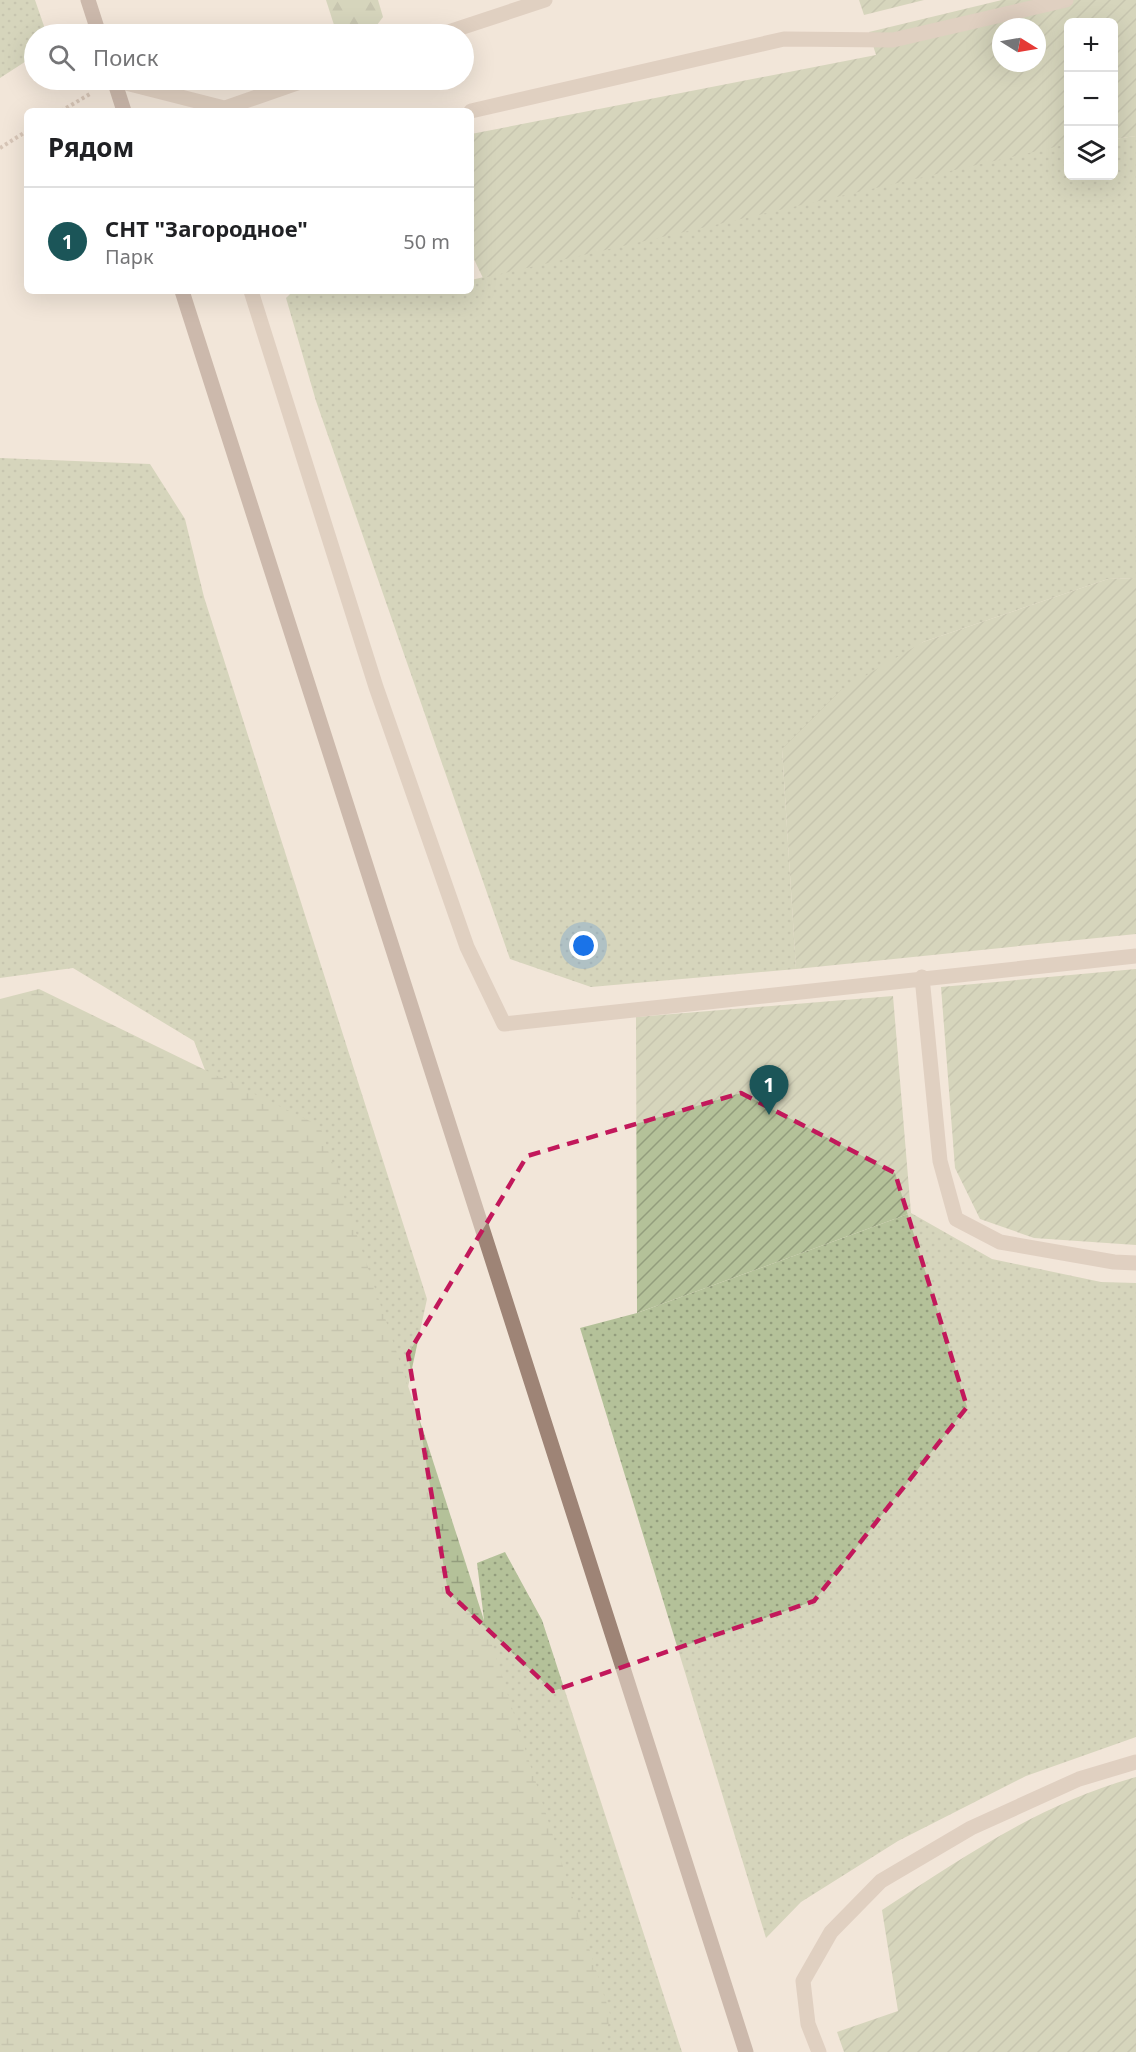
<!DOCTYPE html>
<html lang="ru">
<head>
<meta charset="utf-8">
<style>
	:root { --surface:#fff; --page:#f6f6f6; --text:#202124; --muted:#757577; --line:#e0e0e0; --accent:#1b5558 }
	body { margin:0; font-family:"Noto Sans",sans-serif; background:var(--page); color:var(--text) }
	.controls { position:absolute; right:18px; top:18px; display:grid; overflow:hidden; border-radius:9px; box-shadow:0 6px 24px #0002 }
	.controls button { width:54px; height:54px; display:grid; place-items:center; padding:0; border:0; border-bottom:2px solid var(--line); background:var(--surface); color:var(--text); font:30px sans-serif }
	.compass { position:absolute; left:992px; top:18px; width:54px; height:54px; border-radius:50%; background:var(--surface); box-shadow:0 6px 24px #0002; rotate:101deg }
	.you { position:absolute; left:584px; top:946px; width:21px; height:21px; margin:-15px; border:4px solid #fff; border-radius:50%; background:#1a73e8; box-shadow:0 0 0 9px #1a73e833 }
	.badge { display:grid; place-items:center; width:39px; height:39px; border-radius:50%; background:var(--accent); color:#fff; font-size:20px; font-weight:700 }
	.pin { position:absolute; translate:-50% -50px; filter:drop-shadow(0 2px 3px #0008) }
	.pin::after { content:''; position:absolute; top:32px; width:21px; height:18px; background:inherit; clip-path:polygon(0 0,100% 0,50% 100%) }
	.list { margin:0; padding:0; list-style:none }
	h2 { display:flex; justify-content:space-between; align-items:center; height:78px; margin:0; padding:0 24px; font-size:26px }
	h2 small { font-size:20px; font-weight:400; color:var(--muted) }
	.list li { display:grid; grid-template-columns:39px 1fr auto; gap:18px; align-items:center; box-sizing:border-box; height:108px; padding:0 24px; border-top:2px solid var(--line) }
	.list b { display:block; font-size:22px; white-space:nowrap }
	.list p { margin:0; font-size:20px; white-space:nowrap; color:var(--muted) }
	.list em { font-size:20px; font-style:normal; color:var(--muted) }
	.icon { flex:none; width:33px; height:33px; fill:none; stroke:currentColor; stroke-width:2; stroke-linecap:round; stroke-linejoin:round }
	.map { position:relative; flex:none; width:1136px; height:2052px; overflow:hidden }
	.search { position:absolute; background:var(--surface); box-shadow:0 6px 24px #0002; left:24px; top:24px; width:450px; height:66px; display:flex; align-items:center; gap:15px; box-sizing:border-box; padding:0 21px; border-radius:33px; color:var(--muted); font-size:22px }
	.panel { position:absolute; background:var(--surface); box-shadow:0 6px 24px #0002; left:24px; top:108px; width:450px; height:186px; border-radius:9px }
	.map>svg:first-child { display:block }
	.grass { fill:url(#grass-dots) }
	.forest { fill:url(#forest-firs) }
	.wetland { fill:url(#wetland-marsh) }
	.garden { fill:url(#garden-furrows); fill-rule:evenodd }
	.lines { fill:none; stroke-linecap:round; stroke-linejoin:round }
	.path { stroke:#b69f8f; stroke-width:4; stroke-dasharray:3 3; stroke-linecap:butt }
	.service { stroke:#cab5a5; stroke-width:15 }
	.secondary { stroke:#9e8476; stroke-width:15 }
	.marked { fill:none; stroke:#c2185b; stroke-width:4.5; stroke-dasharray:12 8; stroke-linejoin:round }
</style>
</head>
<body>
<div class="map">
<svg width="1136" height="2052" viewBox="0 0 1136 2052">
	<defs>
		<pattern id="grass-dots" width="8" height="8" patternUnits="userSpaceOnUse" patternTransform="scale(1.5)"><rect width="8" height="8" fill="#b4c199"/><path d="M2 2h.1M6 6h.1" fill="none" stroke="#939d7d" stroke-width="1.8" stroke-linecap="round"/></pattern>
		<pattern id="forest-firs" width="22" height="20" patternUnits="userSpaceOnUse" patternTransform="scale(1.5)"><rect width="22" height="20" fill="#b4c199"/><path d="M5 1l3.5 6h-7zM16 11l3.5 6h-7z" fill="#939d7d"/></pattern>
		<pattern id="wetland-marsh" width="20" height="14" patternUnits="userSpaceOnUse" patternTransform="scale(1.5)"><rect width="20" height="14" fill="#b4c199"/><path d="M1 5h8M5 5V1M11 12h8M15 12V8" fill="none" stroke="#939d7d"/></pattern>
		<pattern id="garden-furrows" width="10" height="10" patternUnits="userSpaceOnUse" patternTransform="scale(1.5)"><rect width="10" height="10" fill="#b4c199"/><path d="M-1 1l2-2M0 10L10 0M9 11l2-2" fill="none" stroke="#939d7d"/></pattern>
	</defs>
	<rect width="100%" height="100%" fill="#f2e6d9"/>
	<path class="grass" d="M0,0H35L45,29L44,34H34V56L0,78Z
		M1136,136V578L1108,579L923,642L782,749L796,969L591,987L510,959L316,401L286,298L293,291H471V280L1052,146L1068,144V176H1114V139Z
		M0,458L150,464L185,519L204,597L427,1299L408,1387L251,1191L194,1041L73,968L0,978Z
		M911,1213L992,1259L1101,1282L1136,1283V1737L1026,1776L898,1841L801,1902L766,1938L580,1328L637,1313Z
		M505,1552L542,1620L682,2052H8L484,1620L477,1563Z"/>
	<path class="forest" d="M326,0H378L383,17L374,29L352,34L334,25Z"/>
	<path class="wetland" d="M39,989L320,1126L425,1436L611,2017L598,2052H0V999Z"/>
	<path class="garden" d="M859,0H924L864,15Z
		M1002,0H1136V136L1114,139V22H1068V144L483,278L471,253V134L876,55L869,32ZM1001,27H1037V63H1001Z
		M1136,578V934L796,969L782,749L841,690L923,642L1108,579Z
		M1136,969V1245L1034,1238L980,1219L955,1168L941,987Z
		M893,996L911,1213L637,1313L636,1017Z
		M1136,1777V2052H844L837,2032L898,2011L882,1910C965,1856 1040,1804 1136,1777Z"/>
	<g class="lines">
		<path class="path" d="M61,111L90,94
			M0,148L27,131"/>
		<path class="service" d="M442,34L545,0
			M114,80L236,111
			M222,109L306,80
			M471,111L784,39L893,40L1066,0
			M251,291L376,687L467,947L504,1024L1136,956
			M922,977L940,1161L956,1219L1000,1242L1114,1262L1136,1263
			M819,2052L808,2024L803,1981L831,1932L881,1881L971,1828L1079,1779L1136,1762"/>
		<path class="secondary" d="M88,0L99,34
			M114,80L124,111
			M182,291L746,2052"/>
	</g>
	<path d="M0 0H1136V2052H0ZM741,1093L895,1173L967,1407L814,1601L553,1691L448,1592L408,1354L527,1156Z" fill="#f2e6d9" fill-opacity=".55" fill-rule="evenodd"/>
	<path class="marked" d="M741,1093L895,1173L967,1407L814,1601L553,1691L448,1592L408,1354L527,1156Z"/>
</svg>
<div class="controls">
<button>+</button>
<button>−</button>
<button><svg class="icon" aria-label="layers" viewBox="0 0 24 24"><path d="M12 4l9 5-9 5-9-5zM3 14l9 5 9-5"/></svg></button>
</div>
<svg class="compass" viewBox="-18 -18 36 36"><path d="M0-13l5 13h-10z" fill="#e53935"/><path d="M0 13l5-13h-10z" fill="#757577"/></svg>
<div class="you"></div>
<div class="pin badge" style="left:769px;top:1115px">1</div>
<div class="search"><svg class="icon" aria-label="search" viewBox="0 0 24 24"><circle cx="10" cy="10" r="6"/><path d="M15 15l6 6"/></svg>Поиск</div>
<section class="panel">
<h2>Рядом<small></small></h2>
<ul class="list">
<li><span class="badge">1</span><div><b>СНТ &quot;Загородное&quot;</b><p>Парк</p></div><em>50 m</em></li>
</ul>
</section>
</div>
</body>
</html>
